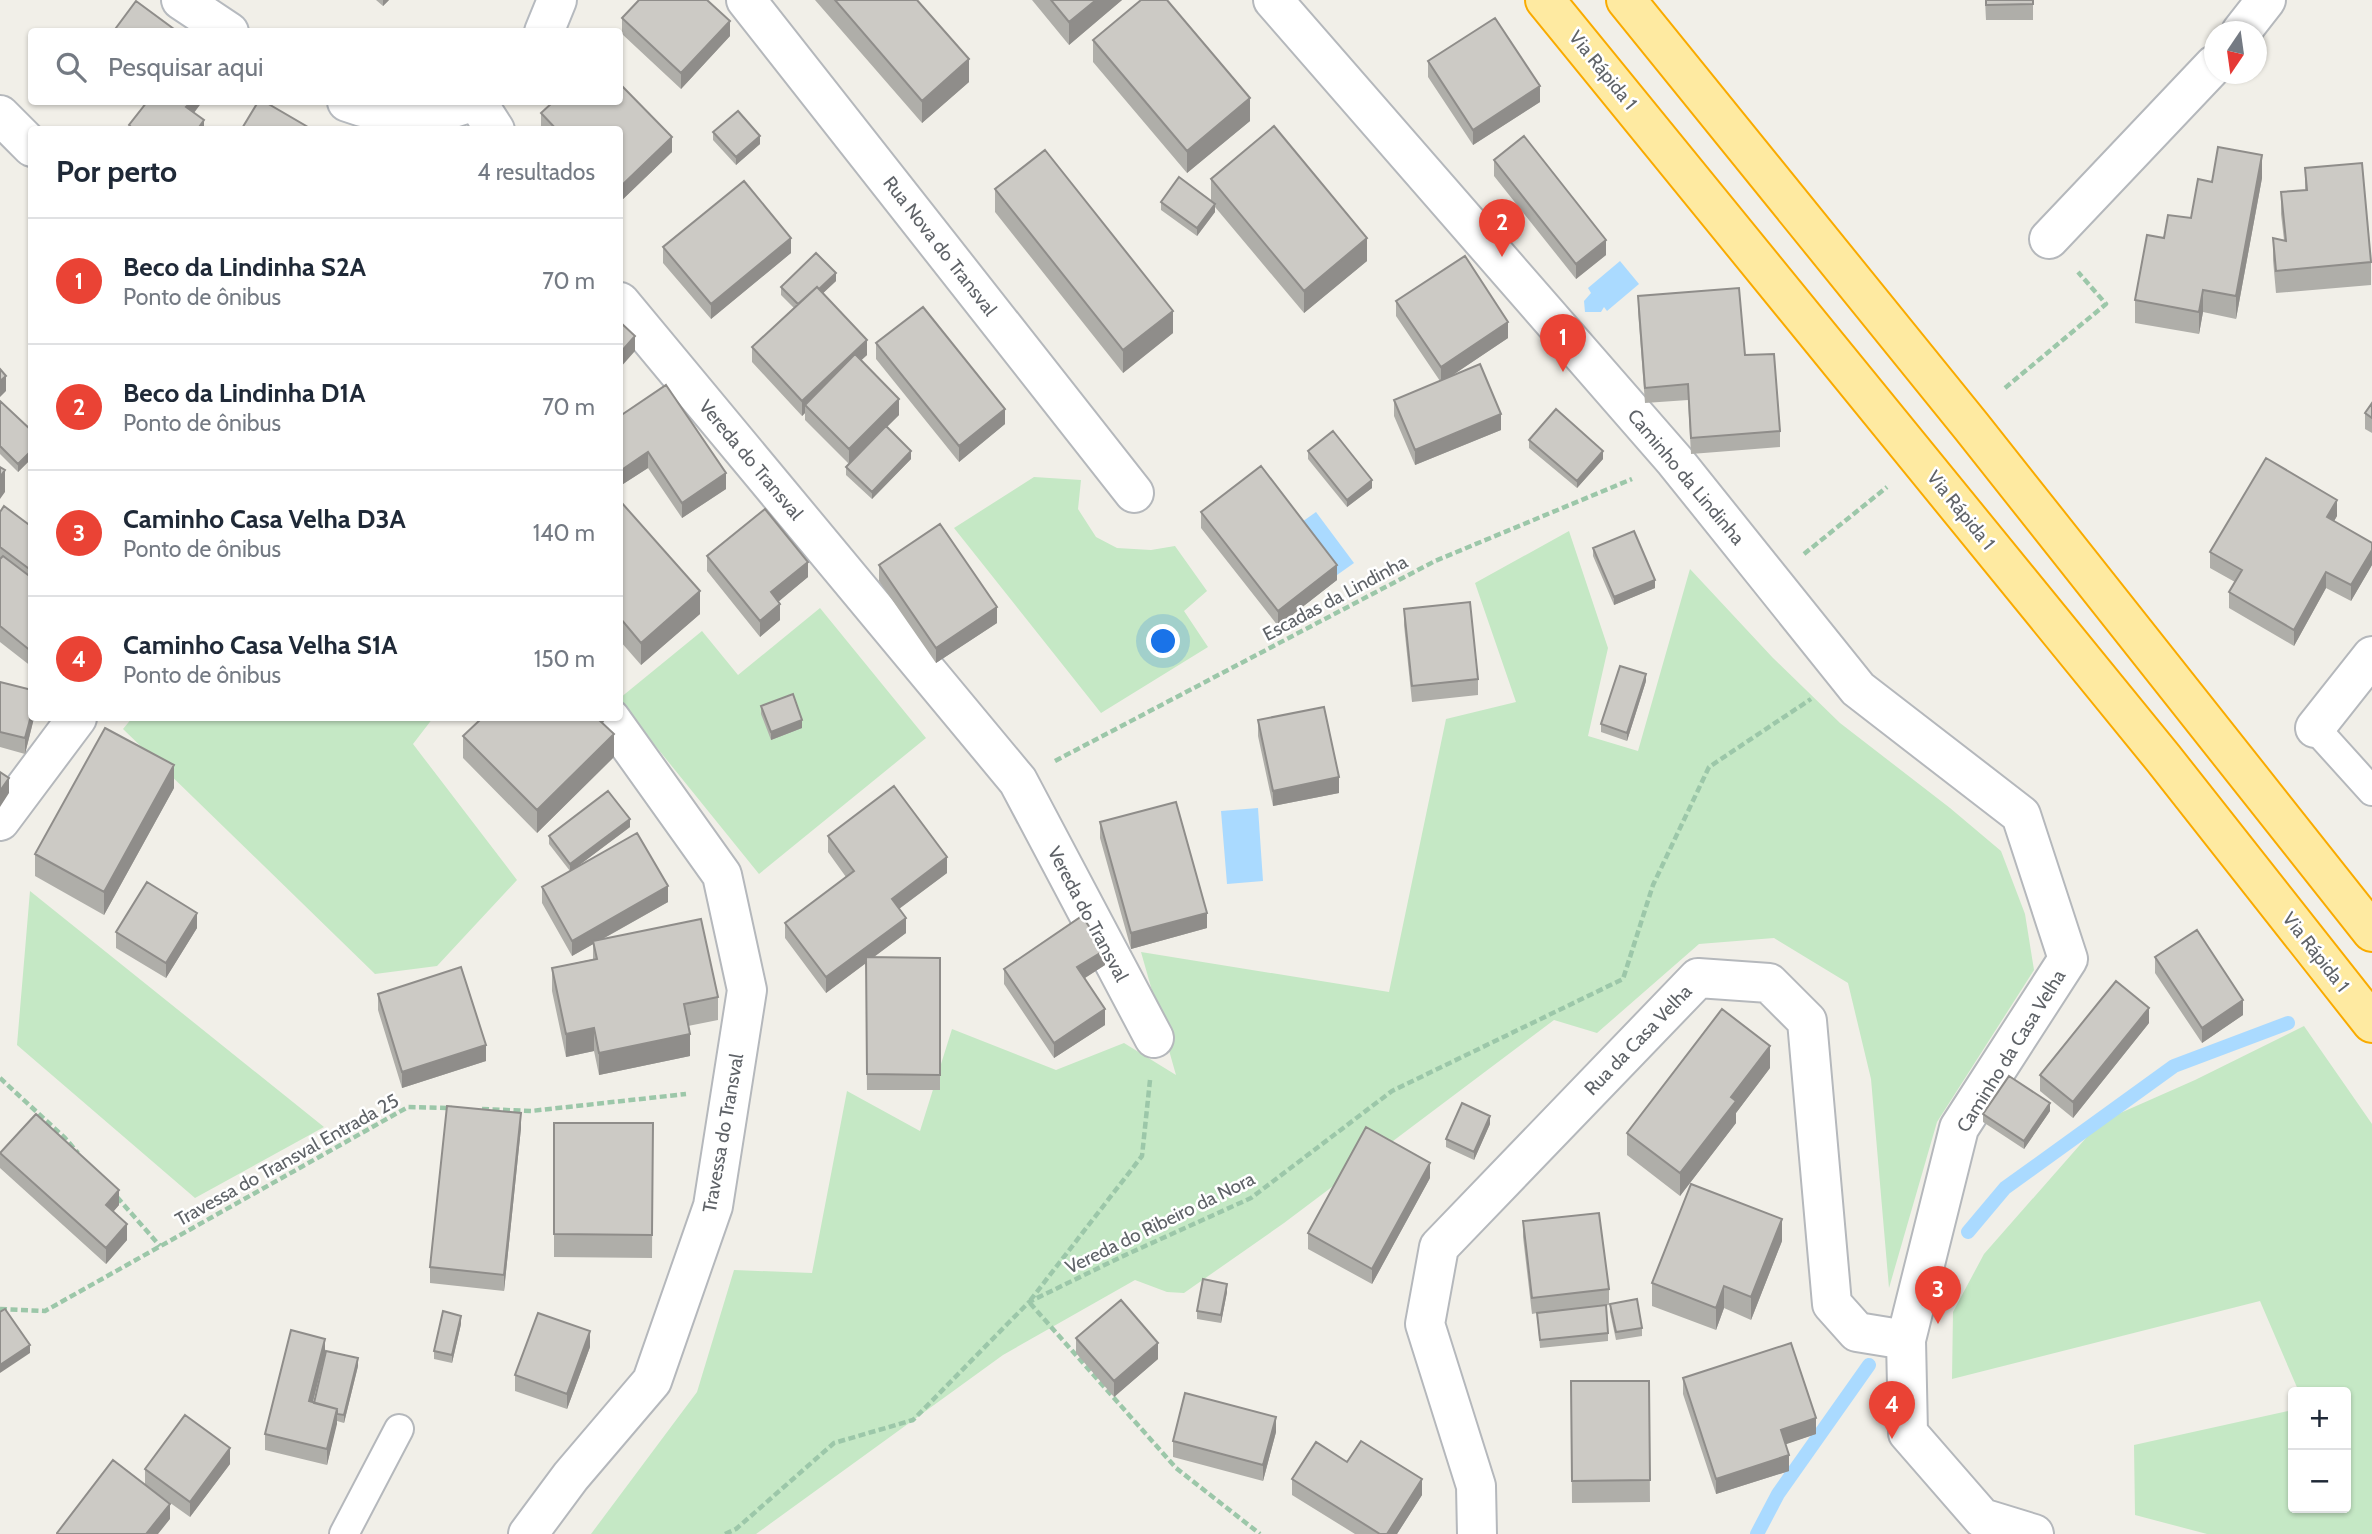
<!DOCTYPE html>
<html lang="pt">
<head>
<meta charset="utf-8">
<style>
	:root { --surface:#fff; --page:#f2f2f3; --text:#1f2937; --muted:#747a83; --line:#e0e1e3; --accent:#ea4335 }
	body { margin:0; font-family:Cabin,sans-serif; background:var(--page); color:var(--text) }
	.controls { position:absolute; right:21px; bottom:21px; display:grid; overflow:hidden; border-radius:7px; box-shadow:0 2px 5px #0004 }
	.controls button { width:63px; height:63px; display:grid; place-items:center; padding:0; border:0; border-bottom:2px solid var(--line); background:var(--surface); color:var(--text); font:35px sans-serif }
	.compass { position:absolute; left:2204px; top:21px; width:63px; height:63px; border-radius:50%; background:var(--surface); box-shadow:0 2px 5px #0004; rotate:193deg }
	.you { position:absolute; left:1164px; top:642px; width:24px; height:24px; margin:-18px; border:5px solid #fff; border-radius:50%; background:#1a73e8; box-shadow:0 0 0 10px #1a73e833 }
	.badge { display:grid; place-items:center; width:46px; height:46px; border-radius:50%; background:var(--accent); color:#fff; font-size:23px; font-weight:700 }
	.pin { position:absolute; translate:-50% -58px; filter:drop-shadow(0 2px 4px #0008) }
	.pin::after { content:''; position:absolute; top:37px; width:24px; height:21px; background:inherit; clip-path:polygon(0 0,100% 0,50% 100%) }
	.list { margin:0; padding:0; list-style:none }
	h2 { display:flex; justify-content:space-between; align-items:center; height:91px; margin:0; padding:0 28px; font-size:30px }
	h2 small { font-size:23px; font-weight:400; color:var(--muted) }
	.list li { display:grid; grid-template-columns:46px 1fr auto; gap:21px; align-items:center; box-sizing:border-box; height:126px; padding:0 28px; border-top:2px solid var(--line) }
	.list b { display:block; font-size:26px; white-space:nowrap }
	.list p { margin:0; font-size:23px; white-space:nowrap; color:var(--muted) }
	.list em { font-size:23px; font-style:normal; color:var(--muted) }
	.icon { flex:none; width:38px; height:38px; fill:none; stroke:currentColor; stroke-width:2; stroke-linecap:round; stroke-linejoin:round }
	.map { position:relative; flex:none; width:2372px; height:1534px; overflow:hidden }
	.search { position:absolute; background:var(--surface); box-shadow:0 2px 5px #0004; left:28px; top:28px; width:595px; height:77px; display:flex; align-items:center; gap:18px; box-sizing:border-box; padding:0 24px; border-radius:7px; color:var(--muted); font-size:26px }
	.panel { position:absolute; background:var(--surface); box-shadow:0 2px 5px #0004; left:28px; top:126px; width:595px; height:595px; border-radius:7px }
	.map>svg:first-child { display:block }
	.green { fill:#c5e8c5 }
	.water { fill:#aadaff }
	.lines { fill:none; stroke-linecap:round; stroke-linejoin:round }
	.stream { stroke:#aadaff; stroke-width:14 }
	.service-casing { stroke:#b5b8bc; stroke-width:32 }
	.minor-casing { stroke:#b5b8bc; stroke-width:42 }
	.secondary-casing { stroke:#b6babf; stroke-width:42 }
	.trunk-casing { stroke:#f9ab00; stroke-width:42 }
	.path { stroke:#9cc7a9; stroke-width:4.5; stroke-dasharray:7 3.5; stroke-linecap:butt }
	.service { stroke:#fff; stroke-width:28 }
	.minor { stroke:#fff; stroke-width:38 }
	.secondary { stroke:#fff; stroke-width:38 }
	.trunk { stroke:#feeaa1; stroke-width:38 }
	.wall { fill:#afaea9 }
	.shaded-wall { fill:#8f8d8a }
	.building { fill:#cccac5; stroke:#8f8d8a; stroke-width:2 }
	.labels { text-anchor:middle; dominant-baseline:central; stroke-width:5; stroke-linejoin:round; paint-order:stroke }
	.street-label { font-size:19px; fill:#5f6368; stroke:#fff }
</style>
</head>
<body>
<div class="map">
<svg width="2372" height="1534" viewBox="0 0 2372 1534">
	<rect width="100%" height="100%" fill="#f1efe8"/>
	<path class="green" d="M1034,477L1081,480L1078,509L1096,537L1117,548L1151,550L1175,546L1207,591L1184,611L1208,647L1101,713L954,528Z
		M1569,531L1608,648L1588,736L1638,751L1690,569L1773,658L1840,723L1950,808L2001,851L2025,914L2034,970L1937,1122L1889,1288L1871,1079L1848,983L1774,938L1699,944L1597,1033L1554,1020L1284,1223L1184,1293L1167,1292L1135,1280L1003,1355L756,1534H591L697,1392L734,1270L812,1273L847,1091L920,1131L952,1029L1056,1070L1124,1043L1176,1075L1141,952L1389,992L1446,719L1516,702L1475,583Z
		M820,608L926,738L759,874L620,702V698L702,631L738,675Z
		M132,718H433L413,744L517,880L437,966L375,974L123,729Z
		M30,891L324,1127L195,1198L17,1045Z
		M2304,1026L2372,1124V1534H2207L2135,1515L2134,1445L2293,1410V1508H2346V1392H2299L2260,1301L1952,1379L1953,1312L1984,1254L2100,1122L2195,1080Z"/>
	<path class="water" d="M1620,261L1639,284L1607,311L1604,307L1601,312H1585L1584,301L1591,293L1588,288Z
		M1316,512L1354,563L1337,575L1299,524Z
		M1258,808L1263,881L1227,884L1221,811Z"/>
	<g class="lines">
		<path class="stream" d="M1968,1232L2005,1188L2174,1066L2288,1023
			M1757,1534L1778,1494L1869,1365"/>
		<g class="service-casing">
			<path id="service" d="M2315,728L2372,791
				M344,1534L399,1429"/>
		</g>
		<g class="minor-casing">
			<path id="minor" d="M746,0L1134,493
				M1273,0L1675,461L1858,689L2021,815L2068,959L1959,1128L1906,1340L1908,1433L1982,1518L2034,1534
				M2241,32L2266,0
				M477,102L495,130
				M0,115L32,147
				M2049,239L2214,65
				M620,302L1018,781L1154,1038
				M2315,728L2372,656
				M0,821L77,718
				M528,1534L571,1476L652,1381L713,1206L747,990L722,875L610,718
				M1477,1534L1476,1486L1425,1324L1439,1247L1698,978L1769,983L1807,1021L1832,1304L1857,1332L1906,1340"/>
		</g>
		<g class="secondary-casing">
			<path id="secondary" d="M181,0L229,32
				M544,32L557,0
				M347,102C389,118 430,117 472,102"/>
		</g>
		<g class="trunk-casing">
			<path id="trunk" d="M1545,0L2163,758L2372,1023
				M1626,0L1971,426L2372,932"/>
		</g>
		<path class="path" d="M2005,388L2106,304L2078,272
			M1804,554L1887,487
			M1055,761L1435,561L1632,479
			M0,1078L65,1138L78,1153
			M1150,1080L1142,1156L1029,1302L1176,1468L1260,1534
			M482,1109L531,1111L686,1094
			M117,1197L160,1246
			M0,1309L45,1311L408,1107L452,1108
			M725,1534L736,1529L834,1443L913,1420L1029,1302L1121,1257L1251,1198L1392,1091L1623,979L1653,885L1709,767L1811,699"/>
		<use href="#service" class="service"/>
		<use href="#minor" class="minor"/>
		<use href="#secondary" class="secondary"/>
		<use href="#trunk" class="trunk"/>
	</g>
	<path class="wall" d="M376,0H389L383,6Z
		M815,0H917L969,82L922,123Z
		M1032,0H1122L1069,45Z
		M1985,0H2033V20H1986Z
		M622,18L730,36L681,89L622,34Z
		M1093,40L1250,121L1187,173L1093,62Z
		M1428,61L1540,102L1473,145L1428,77Z
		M620,84L672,137V152L620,202V130H542L541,129V113L553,102H620Z
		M138,102H202L194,113L204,130H129V125L144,106Z
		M713,132L760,144L736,165L713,140Z
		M1494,160L1606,255L1576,279L1494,176Z
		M2305,168L2371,262V285L2276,293L2273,260V238L2284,240L2281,214V192L2305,190Z
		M2262,178L2236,319L2203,312L2199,334L2135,323V300L2164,238L2191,218L2212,182Z
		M1211,179L1367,261L1304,313L1215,207V212L1197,236L1161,210V202L1211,201Z
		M995,189L1173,333L1123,373L995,212Z
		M663,247L791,253L711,319L663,263Z
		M836,281L823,293L867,355L861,360L899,415L887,427L911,459L872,499L846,475V467L849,464L805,420V413L802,416L752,362V347L794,308L781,295V287Z
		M1638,296L1745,355L1780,431V447L1691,454L1688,400L1645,403L1638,311Z
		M1396,301L1508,338L1448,378L1501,430L1415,465L1394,416V400L1440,381L1396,316Z
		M876,343L1005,424L959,462L876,359Z
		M0,401L32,431V458L18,472L0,454Z
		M2372,403V433L2365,429V413Z
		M620,416L726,489L682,518L648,468L620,486Z
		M1529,440L1603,459L1577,488L1529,448Z
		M1308,451L1372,488L1347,507L1308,459Z
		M620,503L700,614L641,665L620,641Z
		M0,512L32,527V667L0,642Z
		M1201,512L1337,580L1278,626L1201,528Z
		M2337,516L2334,521L2372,543V565L2351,601L2326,588L2294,646L2229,608V592L2235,582L2210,568V552Z
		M1593,548L1655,588L1614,605L1593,556Z
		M707,556L808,577L778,601L780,620L760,637L707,571Z
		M879,565L997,623L936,663L879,581Z
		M1404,609L1478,679V695L1412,702L1404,625Z
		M1646,681L1627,741L1601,732V724Z
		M0,682L32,718H34L25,754L0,747Z
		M761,706L802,728L771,740L761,714Z
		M605,718V720L603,723L614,757L537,833L463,758V736Z
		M1258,720L1339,793L1273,806L1258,736Z
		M174,788L104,915L35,876V854Z
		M1100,822L1207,928L1131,949L1100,838Z
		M630,827L574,869L668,902L601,940L718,997V1020L688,1026L690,1056L599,1075L594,1051L566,1057L552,991V968L593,959V944L572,956L542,903V887L570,871L549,844V836Z
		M828,836L947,873L899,909L906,933L873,957L940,958V1090H867L866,963L826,993L785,938V923L846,877L828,852Z
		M197,928L166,978L116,948V932Z
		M2155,957L2243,1015L2202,1043L2155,973Z
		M1105,965L1085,978L1105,1025L1054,1058L1004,984V969Z
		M378,994L486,1061L402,1088L378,1010Z
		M2149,1023L2073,1118L2040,1091V1075Z
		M1770,1068L1736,1113V1123L1680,1196L1627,1155V1133Z
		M2050,1111L2024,1149L1983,1122V1114Z
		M554,1123H653L652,1258L554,1257Z
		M1490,1124L1474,1160L1446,1147V1139Z
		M521,1128L504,1291L430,1283V1267Z
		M0,1153L119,1205L113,1212L127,1240L106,1264L0,1168Z
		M1430,1178L1372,1284L1308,1249V1233Z
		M1523,1221L1609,1289V1305L1602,1306L1608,1333V1341L1540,1348L1537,1313L1532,1314L1523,1237Z
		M1782,1241L1751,1320L1724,1308L1716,1330L1652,1306V1283Z
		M1227,1292L1221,1323L1197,1319V1311Z
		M1610,1304L1642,1328V1336L1616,1340L1610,1312Z
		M461,1324L452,1363L434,1359V1351Z
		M1076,1338L1158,1359L1114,1397L1076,1353Z
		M590,1347L567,1409L515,1391V1375Z
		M325,1354L313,1402L314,1403L358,1366L344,1423L337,1421L327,1465L265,1450V1434Z
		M1683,1378L1816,1434L1785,1444L1789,1471L1716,1494L1683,1394Z
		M1571,1381H1649L1650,1502L1572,1503Z
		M1276,1432L1263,1481L1173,1457V1441Z
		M1347,1462L1422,1495L1397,1534H1355L1292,1495V1479Z
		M230,1464L190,1517L145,1485V1469Z"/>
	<path class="shaded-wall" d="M383,0H389L383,6Z
		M1096,0H1122L1069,45V22Z
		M730,21V36L681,89V73Z
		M969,59V82L922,123V101Z
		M1540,86V102L1473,145V130Z
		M1250,98V121L1187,173V151Z
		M191,102H202L186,123V107Z
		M204,120V130H197Z
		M760,136V144L736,165V157Z
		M672,137V152L620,202V187Z
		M2262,155V178L2236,319V296Z
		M1215,204V212L1197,236V228Z
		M791,238V253L711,319V304Z
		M1367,238V261L1304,313V291Z
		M1606,240V255L1576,279V264Z
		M836,273V281L801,314V306Z
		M2203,290V312L2199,334V312Z
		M1173,311V333L1123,373V350Z
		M1508,322V338L1441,383V367Z
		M635,336V351L620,368V353Z
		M867,340V355L809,409L805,405V413L802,416V401Z
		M6,376V391L0,397V381Z
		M899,399V415L849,464V449Z
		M1005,409V424L959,462V446Z
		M1501,414V430L1415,465V450Z
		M32,450V458L18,472V464Z
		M911,451V459L872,499V492Z
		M1603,451V459L1577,488V481Z
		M648,452V468L620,486V471Z
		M5,470V492L0,499V477Z
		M726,473V489L682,518V503Z
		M1372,480V488L1347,507V500Z
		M2337,500V516L2327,533V517Z
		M2372,550V565L2351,601V585Z
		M808,562V577L771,608V592Z
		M1337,565V580L1278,626V611Z
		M2326,572V588L2294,646V630Z
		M1655,580V588L1614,605V597Z
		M700,591V614L641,665V643Z
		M780,604V620L760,637V621Z
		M997,607V623L936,663V648Z
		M1646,674V681L1627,741V733Z
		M32,712V718H34L25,754V738Z
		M591,718H605V720L591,734Z
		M802,720V728L771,740V732Z
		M614,734V757L537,833V810Z
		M174,765V788L104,915V892Z
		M1339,777V793L1273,806V791Z
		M9,778V793L0,807V791Z
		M630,819V827L570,872V864Z
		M947,857V873L892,914V899Z
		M668,886V902L572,956V941Z
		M197,913V928L166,978V963Z
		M1207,913V928L1131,949V933Z
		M906,918V933L826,993V977Z
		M1105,950V965L1077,983V967Z
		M2243,1000V1015L2202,1043V1028Z
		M2149,1008V1023L2073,1118V1102Z
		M1105,1009V1025L1054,1058V1043Z
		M594,1028V1051L566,1057V1034Z
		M690,1034V1056L599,1075V1053Z
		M486,1045V1061L402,1088V1072Z
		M1770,1046V1068L1736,1113V1123L1680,1196V1173L1731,1097Z
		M2050,1103V1111L2024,1149V1141Z
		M521,1113V1128L504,1291V1275Z
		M1490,1116V1124L1474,1160V1152Z
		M1430,1163V1178L1372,1284V1269Z
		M119,1190V1205L106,1220V1205Z
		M1782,1219V1241L1751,1320V1297Z
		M127,1224V1240L106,1264V1248Z
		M1227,1284V1292L1221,1323V1315Z
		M1724,1286V1308L1716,1330V1308Z
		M461,1316V1324L452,1363V1355Z
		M590,1331V1347L567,1409V1394Z
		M325,1339V1354L309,1417V1401Z
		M1158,1343V1359L1114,1397V1381Z
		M30,1345V1353L0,1373V1365Z
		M358,1358V1366L344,1423V1415Z
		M337,1409V1424L327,1465V1449Z
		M1276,1417V1432L1263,1481V1465Z
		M1816,1418V1434L1781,1446V1430Z
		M230,1448V1464L190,1517V1502Z
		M1789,1455V1471L1716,1494V1479Z
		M1422,1479V1495L1397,1534H1387Z
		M170,1504V1519L158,1534H146Z"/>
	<path class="building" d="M639,0H707L730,21L681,73L622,18Z
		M835,0H917L969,59L922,101Z
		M1051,0H1096L1069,22Z
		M1141,0H1167L1250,98L1187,151L1093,40Z
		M1986,0H2033V4L1986,5Z
		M136,1L178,32H113Z
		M1495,18L1540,86L1473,130L1428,61Z
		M620,84L672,137L620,187V130H557L541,113L553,102H620Z
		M147,102H191L186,107L204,120L197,130H134L129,125Z
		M258,102H265L313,130H241Z
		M738,111L760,136L736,157L713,132Z
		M1274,126L1367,238L1304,291L1211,179Z
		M1524,136L1606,240L1576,264L1494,160Z
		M2218,147L2262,155L2236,296L2203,290L2199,312L2135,300L2147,235L2164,238L2168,215L2191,218L2198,179L2212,182Z
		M1045,150L1173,311L1123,350L995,189Z
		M2362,163L2371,262L2276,271L2273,238L2286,241L2281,192L2307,190L2305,168Z
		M1179,177L1215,204L1197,228L1161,202Z
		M744,181L791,238L711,304L663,247Z
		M816,253L836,273L819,289L817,287L798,304L781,287Z
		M1465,256L1508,322L1441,367L1396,301Z
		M817,287L867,340L802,401L752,347Z
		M1739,288L1745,355L1774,354L1780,431L1691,438L1688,384L1645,388L1638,296Z
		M923,307L1005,409L959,446L876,343Z
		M620,322L635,336L620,353Z
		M855,354L899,399L849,449L805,405Z
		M1480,364L1501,414L1415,450L1394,400Z
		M0,369L6,376L0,381Z
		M666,385L726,473L682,503L648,452L620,471V416Z
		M0,401L32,431V450L18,464L0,446Z
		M2372,403V418L2365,413Z
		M1556,409L1603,451L1577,481L1529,440Z
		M886,426L911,451L872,492L846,467Z
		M1333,431L1372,480L1347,500L1308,451Z
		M2266,458L2337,500L2327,517L2372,543V550L2351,585L2326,572L2294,630L2229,592L2242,570L2210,552Z
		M1261,466L1337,565L1278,611L1201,512Z
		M0,467L5,470L0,477Z
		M621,502L700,591L641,643L620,618V503Z
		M4,506L32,527V571L0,547V512Z
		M765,509L808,562L771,592L780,604L760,621L707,556Z
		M940,524L997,607L936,648L879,565Z
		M1634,531L1655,580L1614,597L1593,548Z
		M3,556L32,578V652L0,626V559Z
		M1470,602L1478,679L1412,686L1404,609Z
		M1620,666L1646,674L1627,733L1601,724Z
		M0,682L32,690V712L25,738L0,732Z
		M793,694L802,720L771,732L761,706Z
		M1324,707L1339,777L1273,791L1258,720Z
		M482,718H597L614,734L537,810L463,736Z
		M105,728L174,765L104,892L35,854Z
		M0,772L9,778L0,791Z
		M894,786L947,857L892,899L906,918L826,977L785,923L854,871L828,836Z
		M608,791L630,819L570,864L549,836Z
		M1176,802L1207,913L1131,933L1100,822Z
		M637,833L668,886L572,941L542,887Z
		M147,882L197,913L166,963L116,932Z
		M1082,916L1105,950L1077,967L1105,1009L1054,1043L1004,969Z
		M701,919L718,997L684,1004L690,1034L599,1053L594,1028L566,1034L552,968L597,959L593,941Z
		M2197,930L2243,1000L2202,1028L2155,957Z
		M866,957L940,958V1075L867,1074Z
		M461,967L486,1045L402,1072L378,994Z
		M2116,981L2149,1008L2073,1102L2040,1075Z
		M1722,1009L1770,1046L1731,1097L1736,1101L1680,1173L1627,1133Z
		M2009,1076L2050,1103L2024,1141L1983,1114Z
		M1462,1103L1490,1116L1474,1152L1446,1139Z
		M447,1106L521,1113L504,1275L430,1267Z
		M36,1114L119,1190L106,1205L127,1224L106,1248L0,1153Z
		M554,1123H653L652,1235L554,1234Z
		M1366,1127L1430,1163L1372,1269L1308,1233Z
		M1691,1184L1782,1219L1751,1297L1724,1286L1716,1308L1652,1283Z
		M1599,1213L1609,1289L1532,1298L1523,1221Z
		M1203,1279L1227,1284L1221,1315L1197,1311Z
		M1637,1299L1642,1328L1616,1332L1610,1304Z
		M1121,1300L1158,1343L1114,1381L1076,1338Z
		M1606,1305L1608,1333L1540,1340L1537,1313Z
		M5,1309L30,1345L0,1365V1312Z
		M443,1311L461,1316L452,1355L434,1351Z
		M538,1313L590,1331L567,1394L515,1375Z
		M291,1330L325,1339L309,1401L337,1409L327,1449L265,1434Z
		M1791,1343L1816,1418L1781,1430L1789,1455L1716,1479L1683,1378Z
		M326,1351L358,1358L344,1415L337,1414V1409L314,1403Z
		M1571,1381H1649L1650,1480L1572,1481Z
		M1185,1393L1276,1417L1263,1465L1173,1441Z
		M185,1415L230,1448L190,1502L145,1469Z
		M1361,1441L1422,1479L1387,1534H1380L1292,1479L1316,1442L1347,1462Z
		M113,1460L170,1504L146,1534H57V1533Z"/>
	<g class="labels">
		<g class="street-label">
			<text transform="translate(1603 70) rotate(51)">Via Rápida 1</text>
			<text transform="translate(940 246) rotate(52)">Rua Nova do Transval</text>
			<text transform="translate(751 460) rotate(50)">Vereda do Transval</text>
			<text transform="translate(1686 477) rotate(50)">Caminho da Lindinha</text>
			<text transform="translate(1961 510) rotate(51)">Via Rápida 1</text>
			<text transform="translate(1335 598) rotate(-28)">Escadas da Lindinha</text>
			<text transform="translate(1088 914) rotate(62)">Vereda do Transval</text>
			<text transform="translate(2316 952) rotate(52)">Via Rápida 1</text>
			<text transform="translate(1638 1040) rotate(-46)">Rua da Casa Velha</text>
			<text transform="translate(2011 1051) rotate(-58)">Caminho da Casa Velha</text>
			<text transform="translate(723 1133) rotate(-80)">Travessa do Transval</text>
			<text transform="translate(287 1160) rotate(-29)">Travessa do Transval Entrada 25</text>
			<text transform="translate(1160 1223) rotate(-26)">Vereda do Ribeiro da Nora</text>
		</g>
	</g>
</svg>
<div class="controls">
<button>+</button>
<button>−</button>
</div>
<svg class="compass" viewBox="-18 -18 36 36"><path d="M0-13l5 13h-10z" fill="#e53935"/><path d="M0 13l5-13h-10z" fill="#747a83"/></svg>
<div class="you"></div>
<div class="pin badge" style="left:1563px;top:372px">1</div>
<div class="pin badge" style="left:1502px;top:257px">2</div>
<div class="pin badge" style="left:1938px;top:1324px">3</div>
<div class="pin badge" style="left:1892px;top:1439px">4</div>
<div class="search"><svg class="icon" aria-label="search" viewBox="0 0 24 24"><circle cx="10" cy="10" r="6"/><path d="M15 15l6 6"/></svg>Pesquisar aqui</div>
<section class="panel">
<h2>Por perto<small>4 resultados</small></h2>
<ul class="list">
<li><span class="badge">1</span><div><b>Beco da Lindinha S2A</b><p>Ponto de ônibus</p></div><em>70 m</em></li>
<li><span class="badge">2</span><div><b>Beco da Lindinha D1A</b><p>Ponto de ônibus</p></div><em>70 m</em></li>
<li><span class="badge">3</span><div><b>Caminho Casa Velha D3A</b><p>Ponto de ônibus</p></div><em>140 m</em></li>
<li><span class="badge">4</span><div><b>Caminho Casa Velha S1A</b><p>Ponto de ônibus</p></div><em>150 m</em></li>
</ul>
</section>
</div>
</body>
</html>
